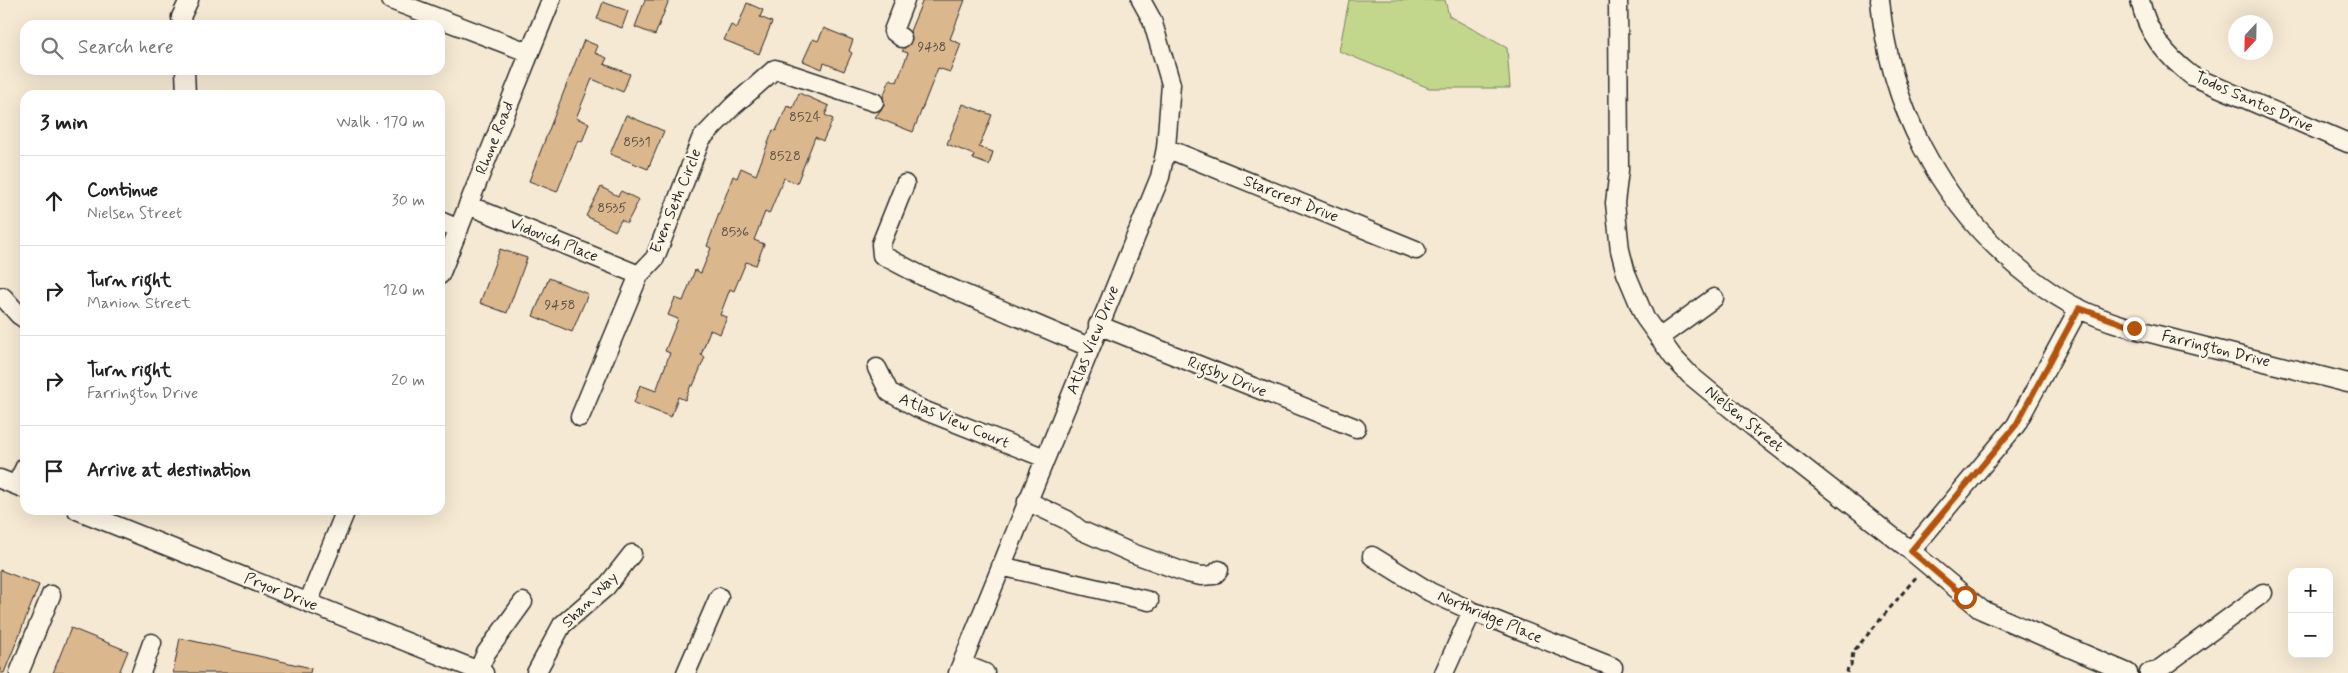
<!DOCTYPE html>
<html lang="en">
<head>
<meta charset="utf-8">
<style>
	:root { --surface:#fff; --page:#f6f6f6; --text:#222; --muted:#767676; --line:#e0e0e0 }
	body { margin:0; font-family:Mynerve,sans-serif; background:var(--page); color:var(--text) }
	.controls { position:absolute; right:15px; bottom:15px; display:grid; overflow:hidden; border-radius:10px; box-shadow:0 5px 20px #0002 }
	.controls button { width:45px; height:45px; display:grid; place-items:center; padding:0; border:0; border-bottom:1px solid var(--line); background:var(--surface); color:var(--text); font:25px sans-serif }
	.compass { position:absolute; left:2228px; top:15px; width:45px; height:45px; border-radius:50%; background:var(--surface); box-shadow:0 5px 20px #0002; rotate:202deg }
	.stop { position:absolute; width:15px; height:15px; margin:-11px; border:4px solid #b45309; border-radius:50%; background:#fff }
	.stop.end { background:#b45309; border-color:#fff; box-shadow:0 1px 5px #0008 }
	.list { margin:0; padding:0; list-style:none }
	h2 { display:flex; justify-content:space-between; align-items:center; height:65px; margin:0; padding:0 20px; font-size:21px }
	h2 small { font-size:16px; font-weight:400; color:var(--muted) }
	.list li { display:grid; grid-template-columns:32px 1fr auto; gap:15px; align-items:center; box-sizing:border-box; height:90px; padding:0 20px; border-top:1px solid var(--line) }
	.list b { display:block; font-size:19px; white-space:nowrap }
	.list p { margin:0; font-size:16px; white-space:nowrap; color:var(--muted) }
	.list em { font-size:16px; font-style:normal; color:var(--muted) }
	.icon { flex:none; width:28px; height:28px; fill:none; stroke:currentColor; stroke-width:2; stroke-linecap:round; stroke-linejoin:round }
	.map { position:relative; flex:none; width:2348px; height:673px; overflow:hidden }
	.search { position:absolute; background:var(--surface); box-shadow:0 5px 20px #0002; left:20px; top:20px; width:425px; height:55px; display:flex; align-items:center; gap:12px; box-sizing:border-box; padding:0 18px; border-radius:15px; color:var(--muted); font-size:19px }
	.panel { position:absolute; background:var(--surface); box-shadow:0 5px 20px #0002; left:20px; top:90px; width:425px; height:425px; border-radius:15px }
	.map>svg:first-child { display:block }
	.green { fill:#c3d78c; stroke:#77815c }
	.building { fill:#dbb78d; stroke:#2b2b2b }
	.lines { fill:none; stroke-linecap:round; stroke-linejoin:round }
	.minor-casing { stroke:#2b2b2b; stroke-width:21 }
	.path { stroke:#2b2b2b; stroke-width:3; stroke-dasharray:5 4; stroke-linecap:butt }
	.minor { stroke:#fcf5e5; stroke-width:18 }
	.route { stroke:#b45309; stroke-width:6 }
	.labels { text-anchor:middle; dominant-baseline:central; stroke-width:4.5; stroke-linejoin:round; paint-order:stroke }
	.number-label { font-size:14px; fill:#574e44 }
	.street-label { font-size:16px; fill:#2b2b2b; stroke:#fcf5e5 }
</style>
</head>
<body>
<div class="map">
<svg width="2348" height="673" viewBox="0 0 2348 673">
	<rect width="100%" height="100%" fill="#f5e9d3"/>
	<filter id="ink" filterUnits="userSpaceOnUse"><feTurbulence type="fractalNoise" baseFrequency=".02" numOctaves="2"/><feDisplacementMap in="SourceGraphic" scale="10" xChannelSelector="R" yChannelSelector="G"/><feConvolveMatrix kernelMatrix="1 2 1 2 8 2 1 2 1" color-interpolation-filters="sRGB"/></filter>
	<g filter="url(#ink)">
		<path class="green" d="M1349,0H1445L1449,16L1507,48L1510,88H1429L1339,51Z"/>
		<path class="building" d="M645,0H669L655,35L635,27Z
			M923,0H965L950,39L961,44L950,72L938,68L913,132L875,117L884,106L883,97L890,79L897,82L908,53L902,51L912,40L910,31Z
			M603,2L628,11L622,28L597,19Z
			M747,3L763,10L760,17L772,22L759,54L724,40L731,25L737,28Z
			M824,28L853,40L849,51L852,53L844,71L824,63L822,69L803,61L813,39L818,41Z
			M584,40L598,46L595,53L607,58L604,64L630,74L623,92L592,79L576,118L589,123L582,142L578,140L557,192L529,181Z
			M799,93L829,106L825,115L833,119L823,141L815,137L797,183L784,178L769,214L765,212L754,240L764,244L756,265L746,262L734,291L730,289L720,315L727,317L720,334L710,330L701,355L705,357L693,386L691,385L685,400L678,397L671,417L634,403L640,385L656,391L670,353L665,351L678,319L668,315L675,298L683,301L695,270L701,273L711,248L707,246L733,176L737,178L741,168L756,175L773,130L776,131L787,106L793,108Z
			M963,104L992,115L979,147L993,152L989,165L973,159L974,155L947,144Z
			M626,115L664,131L648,169L610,154Z
			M601,187L618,196L621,191L639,200L627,223L621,220L615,231L586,216Z
			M500,249L527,258L507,313L480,303Z
			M549,278L588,294L572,332L533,316Z
			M0,570L39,585L4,673H0Z
			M71,628L128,651L119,673H53Z
			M180,638L311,668L310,673H173Z"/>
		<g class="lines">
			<g class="minor-casing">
				<path id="minor" d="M391,0L530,53
					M1618,0L1619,170L1615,203L1620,250L1626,273L1645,318L1673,357L1690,375L1769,440L1911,551L1982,610L2128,673
					M1880,0C1889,105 1939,201 2019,268C2037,283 2057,298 2078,308C2114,326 2155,334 2194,344C2245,357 2297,370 2348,383
					M2140,0C2147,33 2166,56 2192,76L2348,143
					M182,25L181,17L189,0
					M902,38L893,31L905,0
					M185,70L186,95
					M1166,148L1416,250
					M905,184L881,244L882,255L922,276L1089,347
					M468,205L639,275
					M440,221L459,229
					M440,275L551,0
					M3,297L19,315L25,319
					M1098,325L1356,428
					M1659,338L1714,298
					M877,368L889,392L918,408L1045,458
					M580,417L639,275L655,258L701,139L733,106L775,69L874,102
					M0,479L25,489
					M16,485L25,467
					M1027,501L1067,520L1080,530L1132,553L1187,573L1201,576L1214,575L1219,570
					M77,510L484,673
					M1911,551L2016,425L2079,308
					M1372,556L1430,592L1472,611L1613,667
					M1001,566L1149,601
					M308,603L346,510
					M962,664L985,673
					M478,671L486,653L523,602
					M19,673L51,595
					M141,673L152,643
					M536,673L562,625L606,587L632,554
					M686,673L719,597
					M958,673L1160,177L1166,148L1171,84L1152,20L1141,0
					M1444,673L1472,611
					M2149,673L2157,671L2263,593"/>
			</g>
			<path class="path" d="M1847,673L1848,666H1851L1853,652L1917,576"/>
			<use href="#minor" class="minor"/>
		</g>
	</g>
	<g class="lines" filter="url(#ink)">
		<path class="route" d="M1965,597L1911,551L2016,425L2079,308L2134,328"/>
	</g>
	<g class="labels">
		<g class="number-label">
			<text x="932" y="47">9438</text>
			<text x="805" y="117">8524</text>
			<text x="637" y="142">8531</text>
			<text x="785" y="156">8528</text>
			<text x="612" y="208">8535</text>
			<text x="735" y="232">8536</text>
			<text x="560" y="305">9458</text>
		</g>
		<g class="street-label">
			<text transform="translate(2254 102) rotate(24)">Todos Santos Drive</text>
			<text transform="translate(495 138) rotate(-68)">Rhone Road</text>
			<text transform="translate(1291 199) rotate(22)">Starcrest Drive</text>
			<text transform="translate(676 201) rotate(-68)">Even Seth Circle</text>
			<text transform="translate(554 240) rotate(22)">Vidovich Place</text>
			<text transform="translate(1093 340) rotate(-68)">Atlas View Drive</text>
			<text transform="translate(2216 349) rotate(14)">Farrington Drive</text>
			<text transform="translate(1227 377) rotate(22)">Rigsby Drive</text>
			<text transform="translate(1744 419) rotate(39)">Nielsen Street</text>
			<text transform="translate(954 421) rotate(23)">Atlas View Court</text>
			<text transform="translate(281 592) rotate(22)">Pryor Drive</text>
			<text transform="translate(590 600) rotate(-45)">Shan Way</text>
			<text transform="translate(1490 617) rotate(23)">Northridge Place</text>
		</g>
	</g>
</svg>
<div class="controls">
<button>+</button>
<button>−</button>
</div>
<svg class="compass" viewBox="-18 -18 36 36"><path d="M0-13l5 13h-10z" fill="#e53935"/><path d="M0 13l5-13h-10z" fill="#767676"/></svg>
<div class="stop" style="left:1965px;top:597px"></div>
<div class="stop end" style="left:2134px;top:328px"></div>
<div class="search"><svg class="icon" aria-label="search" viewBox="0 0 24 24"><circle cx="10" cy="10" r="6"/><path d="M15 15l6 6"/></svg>Search here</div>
<section class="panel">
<h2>3 min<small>Walk · 170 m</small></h2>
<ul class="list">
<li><svg class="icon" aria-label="ahead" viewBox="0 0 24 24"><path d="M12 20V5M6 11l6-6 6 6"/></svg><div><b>Continue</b><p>Nielsen Street</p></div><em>30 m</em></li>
<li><svg class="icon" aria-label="right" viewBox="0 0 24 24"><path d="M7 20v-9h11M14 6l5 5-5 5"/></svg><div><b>Turn right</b><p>Manion Street</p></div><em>120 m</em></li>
<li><svg class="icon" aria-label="right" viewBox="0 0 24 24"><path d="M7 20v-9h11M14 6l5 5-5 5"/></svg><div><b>Turn right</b><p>Farrington Drive</p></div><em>20 m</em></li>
<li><svg class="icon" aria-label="arrive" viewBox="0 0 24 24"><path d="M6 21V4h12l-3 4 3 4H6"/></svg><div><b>Arrive at destination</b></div></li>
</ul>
</section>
</div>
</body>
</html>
